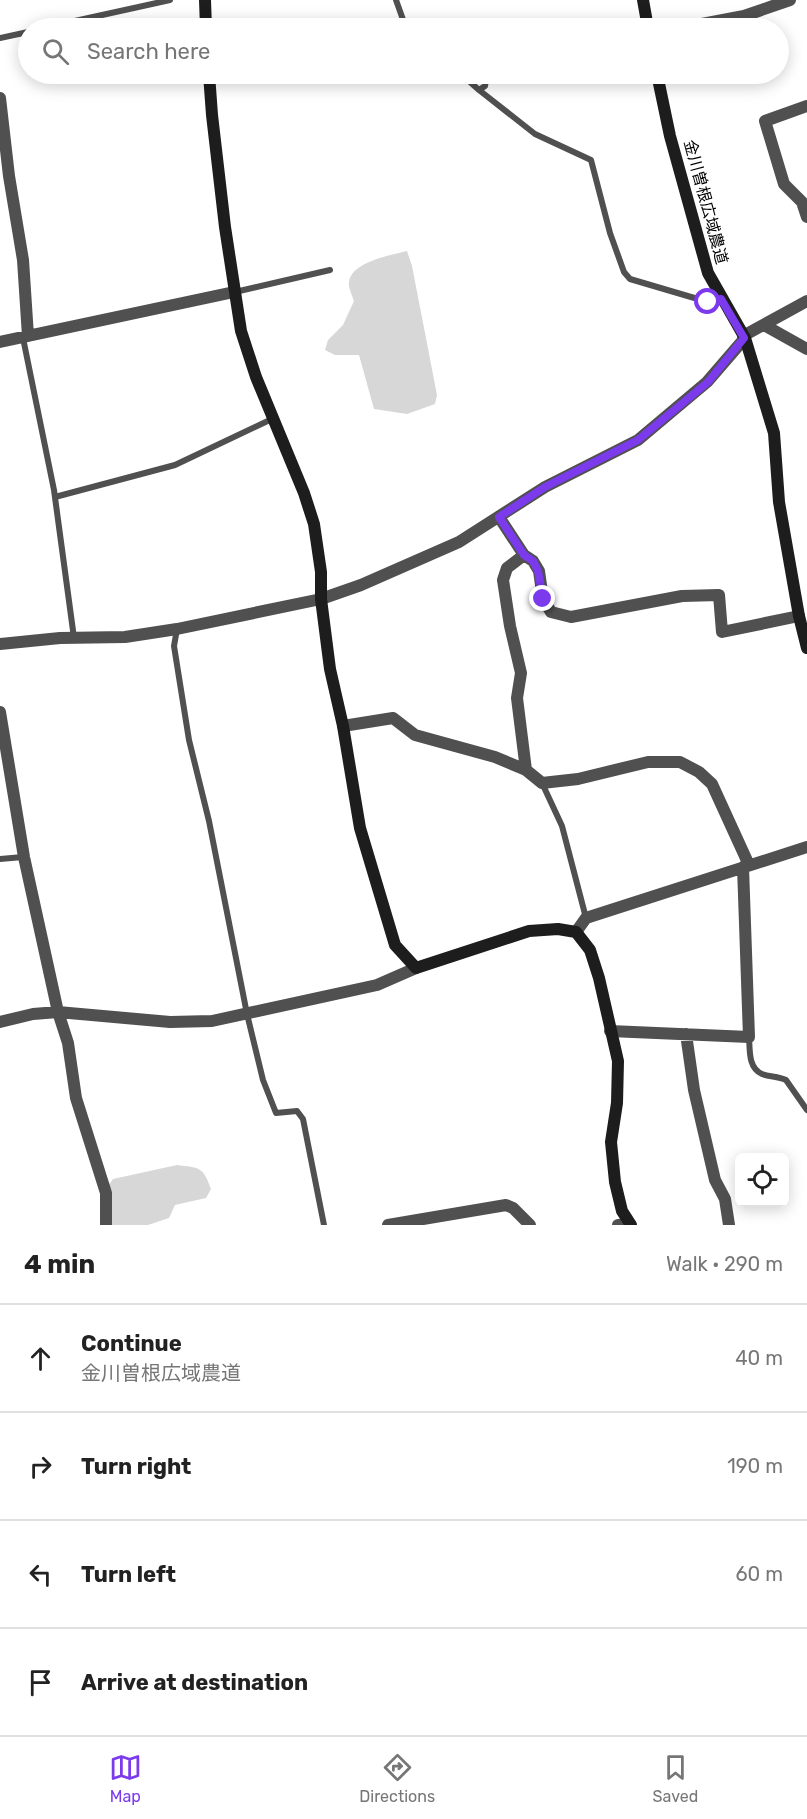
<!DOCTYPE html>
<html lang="en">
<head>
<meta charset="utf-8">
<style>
	:root { --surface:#fff; --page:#f2f2f2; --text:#222; --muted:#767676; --line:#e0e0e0; --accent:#7c3aed }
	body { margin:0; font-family:Rubik,"Noto Sans JP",sans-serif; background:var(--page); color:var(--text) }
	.controls { position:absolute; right:18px; bottom:18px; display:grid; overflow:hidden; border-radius:9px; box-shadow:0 3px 15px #0003 }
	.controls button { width:54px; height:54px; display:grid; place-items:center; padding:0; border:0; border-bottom:2px solid var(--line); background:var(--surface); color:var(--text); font:30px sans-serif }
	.stop { position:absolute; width:18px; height:18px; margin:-14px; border:4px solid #7c3aed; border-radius:50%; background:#fff }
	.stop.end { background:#7c3aed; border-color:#fff; box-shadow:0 2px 6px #0008 }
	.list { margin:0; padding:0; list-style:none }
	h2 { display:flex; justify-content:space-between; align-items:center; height:78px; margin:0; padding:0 24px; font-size:26px }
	h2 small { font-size:20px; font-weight:400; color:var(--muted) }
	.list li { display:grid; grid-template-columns:39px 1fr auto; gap:18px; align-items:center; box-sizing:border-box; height:108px; padding:0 24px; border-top:2px solid var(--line) }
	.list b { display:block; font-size:22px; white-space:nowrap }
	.list p { margin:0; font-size:20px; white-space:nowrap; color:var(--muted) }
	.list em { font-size:20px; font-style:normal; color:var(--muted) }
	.icon { flex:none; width:33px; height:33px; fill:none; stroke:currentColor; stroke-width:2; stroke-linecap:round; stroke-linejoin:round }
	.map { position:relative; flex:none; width:807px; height:1225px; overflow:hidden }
	.search { position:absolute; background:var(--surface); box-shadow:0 3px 15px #0003; left:18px; right:18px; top:18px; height:66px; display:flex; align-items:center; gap:15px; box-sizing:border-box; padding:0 21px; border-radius:33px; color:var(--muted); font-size:22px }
	.sheet { height:510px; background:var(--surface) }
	nav { display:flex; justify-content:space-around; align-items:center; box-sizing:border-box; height:84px; border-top:2px solid var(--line); background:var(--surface); font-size:16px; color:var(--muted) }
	nav a { display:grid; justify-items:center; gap:3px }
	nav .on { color:var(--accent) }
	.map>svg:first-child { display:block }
	.green { fill:#d7d7d7 }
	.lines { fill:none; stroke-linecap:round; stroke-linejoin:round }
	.lane { stroke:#505050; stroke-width:6 }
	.street { stroke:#505050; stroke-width:12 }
	.secondary { stroke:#1d1d1d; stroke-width:12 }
	.route { stroke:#7c3aed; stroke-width:8 }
	.labels { text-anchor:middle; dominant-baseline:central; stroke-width:5; stroke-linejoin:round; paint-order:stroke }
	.street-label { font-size:16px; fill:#000; stroke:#fff }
</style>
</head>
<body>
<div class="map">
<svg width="807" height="1225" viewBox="0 0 807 1225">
	<rect width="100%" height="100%" fill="#fff"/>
	<path class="green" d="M407,251L412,266L437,395L435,404L407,414L374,409L359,355H335L325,350L328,340L343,325L354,301C352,295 348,287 349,282C351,262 391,255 407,251Z
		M177,1165C199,1168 203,1166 211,1189L206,1198L175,1205L169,1218L148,1225H109L108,1186L113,1179Z"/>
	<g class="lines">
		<path class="lane" d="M396,0L406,28
			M43,28L170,0
			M626,28L647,25
			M0,38L28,32
			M461,74L479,90L535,134L591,160L610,233L624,272L630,279L708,302L721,299
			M479,90L485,86L487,74
			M235,292L330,270
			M23,338L54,490L74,638
			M55,497L175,465L274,418
			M177,629L174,646L189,740L209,821L247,1014L263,1080L276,1113L297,1111L303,1119L324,1225
			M542,783L562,826L586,918
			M0,859L23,857
			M749,1037C750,1050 748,1068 762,1074C770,1077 778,1076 786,1080L807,1110"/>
		<path class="street" d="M681,28L744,16L790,0
			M0,98L9,176L23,260L28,336
			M807,106L765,121L784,184L802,202L807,217
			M764,325L807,349
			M743,336L807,301
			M0,342L234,292
			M499,517L524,555L533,561L539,571L543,599L551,612L571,617L682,596L719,595L722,632L799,616
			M524,555L507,568L503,580L510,626L521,673L517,698L526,770
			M0,644L60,638L125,637L177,629L321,599L361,585L459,542L545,487L638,440L707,382L745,338
			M0,712L24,857L58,1012L68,1043L76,1098L106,1193V1225
			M343,726L393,718L415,735L495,757L526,770L542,783L578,779L648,762H680L699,772L712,784L749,865
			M576,932L586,918L807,847
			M0,1022L33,1014L58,1012L170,1022L212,1021L377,985L416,968
			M610,1031L749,1037L743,867
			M686,1034L694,1090L715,1180L725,1199L729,1225
			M388,1225L506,1205L513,1208L530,1225
			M618,1225L630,1224"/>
		<path class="secondary" d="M205,0L206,28
			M643,0L648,28
			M209,74L212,115L225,227L241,331L256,377L304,493L314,524L321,572V599L330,669L343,726L360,828L395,945L416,968L529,931L558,929L576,932L590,950L599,978L618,1061L617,1103L611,1142L615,1182L622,1211L631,1225
			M657,74L670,136L708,273L745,338L774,433L779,502L799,616L807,648"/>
	</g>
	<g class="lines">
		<path class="route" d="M543,599L538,571L533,561L524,555L499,517L545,487L638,440L708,382L744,338L721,299L708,302"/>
	</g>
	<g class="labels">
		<g class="street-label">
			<text transform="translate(706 202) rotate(75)">金川曽根広域農道</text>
		</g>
	</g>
</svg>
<div class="controls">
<button><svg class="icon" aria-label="locate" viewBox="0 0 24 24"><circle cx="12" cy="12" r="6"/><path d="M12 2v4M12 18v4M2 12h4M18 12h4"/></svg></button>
</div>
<div class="stop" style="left:708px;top:302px"></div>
<div class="stop end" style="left:543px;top:599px"></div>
<div class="search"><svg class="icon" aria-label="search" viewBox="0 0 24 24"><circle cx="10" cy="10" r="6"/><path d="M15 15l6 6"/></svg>Search here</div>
</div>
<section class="sheet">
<h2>4 min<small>Walk · 290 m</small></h2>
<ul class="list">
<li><svg class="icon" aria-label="ahead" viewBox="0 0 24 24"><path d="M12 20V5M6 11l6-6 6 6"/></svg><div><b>Continue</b><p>金川曽根広域農道</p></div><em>40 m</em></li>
<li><svg class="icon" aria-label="right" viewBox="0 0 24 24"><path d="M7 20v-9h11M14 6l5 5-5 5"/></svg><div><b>Turn right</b></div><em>190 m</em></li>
<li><svg class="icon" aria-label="left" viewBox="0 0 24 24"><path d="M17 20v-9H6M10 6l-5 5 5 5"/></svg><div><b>Turn left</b></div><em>60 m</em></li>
<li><svg class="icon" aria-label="arrive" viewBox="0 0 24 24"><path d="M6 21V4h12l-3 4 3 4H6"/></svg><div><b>Arrive at destination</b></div></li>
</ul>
</section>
<nav>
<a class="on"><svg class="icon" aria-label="map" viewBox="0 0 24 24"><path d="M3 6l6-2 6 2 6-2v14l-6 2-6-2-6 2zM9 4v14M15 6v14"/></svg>Map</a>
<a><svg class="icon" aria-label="directions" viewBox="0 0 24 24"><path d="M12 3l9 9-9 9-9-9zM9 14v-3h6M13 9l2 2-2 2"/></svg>Directions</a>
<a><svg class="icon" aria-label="saved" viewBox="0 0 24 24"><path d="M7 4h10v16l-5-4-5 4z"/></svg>Saved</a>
</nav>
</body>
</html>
